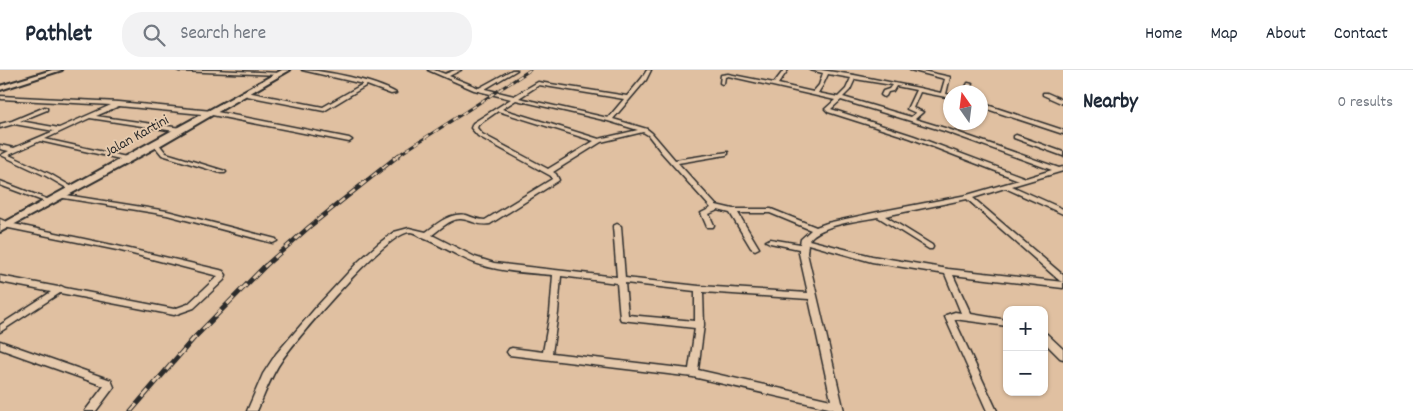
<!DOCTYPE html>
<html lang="en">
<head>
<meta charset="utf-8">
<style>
	:root { --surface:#fff; --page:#f2f2f3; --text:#1f2937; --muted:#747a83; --line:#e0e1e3 }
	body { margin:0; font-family:Dekko,sans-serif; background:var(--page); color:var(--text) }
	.controls { position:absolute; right:15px; bottom:15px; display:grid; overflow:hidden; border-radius:10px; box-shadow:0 1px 4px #0004 }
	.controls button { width:45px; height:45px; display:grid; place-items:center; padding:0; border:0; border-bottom:1px solid var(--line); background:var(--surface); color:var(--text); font:25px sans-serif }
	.compass { position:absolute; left:943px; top:15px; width:45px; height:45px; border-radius:50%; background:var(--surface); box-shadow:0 1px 4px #0004; rotate:346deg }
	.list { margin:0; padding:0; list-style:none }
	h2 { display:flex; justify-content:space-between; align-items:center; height:65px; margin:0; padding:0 20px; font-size:21px }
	h2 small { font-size:16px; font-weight:400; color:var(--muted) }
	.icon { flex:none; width:28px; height:28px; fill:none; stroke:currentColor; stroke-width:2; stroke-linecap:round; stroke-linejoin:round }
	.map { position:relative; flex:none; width:1063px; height:341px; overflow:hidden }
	header { display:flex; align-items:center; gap:30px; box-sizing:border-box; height:70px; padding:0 25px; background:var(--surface); border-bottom:1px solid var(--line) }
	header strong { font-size:24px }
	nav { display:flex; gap:28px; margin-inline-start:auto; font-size:18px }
	.search { width:350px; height:45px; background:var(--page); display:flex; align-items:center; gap:12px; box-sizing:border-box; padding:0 18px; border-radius:20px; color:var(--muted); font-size:19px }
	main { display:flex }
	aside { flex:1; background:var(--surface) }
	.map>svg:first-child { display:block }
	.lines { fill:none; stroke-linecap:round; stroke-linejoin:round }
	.street-casing { stroke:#2b2b2b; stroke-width:3 }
	.secondary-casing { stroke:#2b2b2b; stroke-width:4 }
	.street { fill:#e5c9ac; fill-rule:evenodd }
	.secondary { fill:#e5c9ac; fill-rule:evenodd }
	.rail-far2-casing { stroke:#2b2b2b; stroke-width:3 }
	.rail-far1-casing { stroke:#2b2b2b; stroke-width:4.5 }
	.rail-casing { stroke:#2b2b2b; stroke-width:5 }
	.rail-far2 { stroke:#e5c9ac; stroke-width:2; stroke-dasharray:5.5; stroke-linecap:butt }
	.rail-far1 { stroke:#e5c9ac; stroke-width:2.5; stroke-dasharray:7; stroke-linecap:butt }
	.rail { stroke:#e5c9ac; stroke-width:3; stroke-dasharray:9; stroke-linecap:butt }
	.labels { text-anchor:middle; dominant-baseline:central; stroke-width:4; stroke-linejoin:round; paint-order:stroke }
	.far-street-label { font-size:15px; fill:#2b2b2b; stroke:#e5c9ac }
</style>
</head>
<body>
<header>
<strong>Pathlet</strong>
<div class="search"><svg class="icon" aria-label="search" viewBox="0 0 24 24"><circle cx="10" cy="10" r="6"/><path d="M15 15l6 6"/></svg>Search here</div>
<nav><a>Home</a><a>Map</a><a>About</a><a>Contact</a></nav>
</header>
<main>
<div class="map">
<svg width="1063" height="341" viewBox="0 0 1063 341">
	<rect width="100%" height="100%" fill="#e0c0a1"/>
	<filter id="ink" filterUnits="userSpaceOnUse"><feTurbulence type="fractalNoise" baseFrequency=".02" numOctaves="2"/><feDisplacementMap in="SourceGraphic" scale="10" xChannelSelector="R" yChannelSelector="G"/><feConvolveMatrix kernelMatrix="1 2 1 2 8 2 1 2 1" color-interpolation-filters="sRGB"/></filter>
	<g filter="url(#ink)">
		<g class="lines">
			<g class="street-casing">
				<path id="street" d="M177,0H215L280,3L282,4L280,5L179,1Z
					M302,0C325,0 376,11 396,23L391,24L367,15L324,41L247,26L244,24L247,22L323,37L363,14Z
					M428,0H434L445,4L455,0H461L449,6L479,18L512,0H517L485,19L514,26L538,12L627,26L642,8L647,0H651L646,10L613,49L647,59L652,63L675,90L728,82V84L726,85L678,93L716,135L733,139H771L816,157L827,153L878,142L967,125L1019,110L910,68L828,42L825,39L835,30L728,6L725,7L724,13L722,14L720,13L721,5L728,4L774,13L784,0H788L778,14L813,22L819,15L823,3L810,0H821L854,5L919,18L941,23L945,9L910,0H918L950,7L946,24L951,25V28L920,22L913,38L923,42L915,49L948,59L1059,98L1063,97V101L1012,116L1063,139V144L1005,118L973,128L1063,205V212L1060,211L967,129L885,146L932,175L933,177L932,179H929L878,147C859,151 821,154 809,170L872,186L948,199L1063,212V218L953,205L971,244L1007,250V256L954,249L997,341H987L945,247L946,245L955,242L961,243L945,204L872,192L808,174L807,183L844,341H834L833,339L693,307L509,285L507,282L509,279L512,278L543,282L550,243L553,205C529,203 504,202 481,195C461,189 443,176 423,168C419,166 415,162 410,162C385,163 298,267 282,290C271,305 265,324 257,341H247L263,304L276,284L319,234L359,191L378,174L394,162L409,158L426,162C437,154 450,142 466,145C472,147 478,150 485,150L552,109L551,106L478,66L471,58L473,53L511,29L474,20ZM828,4L851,8L846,19L838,27L818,23L823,15ZM855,9L892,15L889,19L883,21L881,25L884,27L886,26L888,22L893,21L896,16L916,20L907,39L916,43L911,47L843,27L850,20ZM539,15L624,29L608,48L519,28ZM516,30L608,51L638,60L599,69L502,39ZM841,30L944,61L1052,100L1026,108L914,66L831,39ZM498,41L594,71L548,99L482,64L477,58L478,55ZM643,62L648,65L662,83L711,138L701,143L707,157H713L714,155L709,144L718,140L730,143L751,178L755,180L759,178L738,143H770L811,160L801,169L800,174L770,169L766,171L770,173L799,179V183L808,223L699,216L625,208L621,156L617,154L613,156L617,207L494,193L475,187L432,165C440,159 451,148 461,149C472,150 477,156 490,154L558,111L559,110L556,104L553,102L601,72ZM561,206L617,213L620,248L621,250L695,258L689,299L552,283L558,243ZM625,213L695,221V251L628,245ZM703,222L809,229L831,330L698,300L704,255Z
					M968,13L972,14L967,22H963Z
					M1043,23H1047L1063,30V34L1043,25Z
					M0,26L119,32L212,41L349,68L352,70L349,72L212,45L119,36L96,46L181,58L184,60L181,62L90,48L45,69L131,88V90L129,91L40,71L9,85L50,104L74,118L75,119L72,121L46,106L1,85L9,81L0,79V75L14,78L54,61L14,54L0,58V54L12,51L45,37L47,38V40L20,51L59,58L111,35L1,29Z
					M981,33L1063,60V64L981,37Z
					M1016,65L1063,82V86L1014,68V66Z
					M156,72L158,73L166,83L225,101L226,102L225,103H221L162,85L153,74Z
					M0,111L52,131L53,132L52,133H48L0,115Z
					M60,124L167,141L276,169L277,171L273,173L167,145L58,127L57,126L58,125Z
					M0,149L9,153L117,176L220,200L223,201L226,205L224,210L194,238L174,245L60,223L0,262V255L51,222L0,212V206L58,217L61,216L65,218L174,239L188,234L218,206L117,180L4,157L0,154Z
					M1044,263L1047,264L1063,279V289L1060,288L1044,272Z
					M0,271L111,310L114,317L96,341H85L104,316L0,279Z"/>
			</g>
			<g class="secondary-casing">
				<path id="secondary" d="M52,0H62L0,20V16Z
					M282,0H290L159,76L0,162V155Z"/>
			</g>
			<use href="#street" class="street"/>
			<use href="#secondary" class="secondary"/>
			<g class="rail-far2-casing">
				<path id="rail-far2" d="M397,86L530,0"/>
			</g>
			<g class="rail-far1-casing">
				<path id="rail-far1" d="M264,197L309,157L399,85"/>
			</g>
			<g class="rail-casing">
				<path id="rail" d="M131,341L194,268L265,196"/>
			</g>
			<use href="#rail-far2" class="rail-far2"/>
			<use href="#rail-far1" class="rail-far1"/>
			<use href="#rail" class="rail"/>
		</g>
	</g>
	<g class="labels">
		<g class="far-street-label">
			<text transform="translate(137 67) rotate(-29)">Jalan Kartini</text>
		</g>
	</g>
</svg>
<div class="controls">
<button>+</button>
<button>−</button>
</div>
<svg class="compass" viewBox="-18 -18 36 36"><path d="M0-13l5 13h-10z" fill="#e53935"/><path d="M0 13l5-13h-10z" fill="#747a83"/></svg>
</div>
<aside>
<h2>Nearby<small>0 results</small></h2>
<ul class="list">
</ul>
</aside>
</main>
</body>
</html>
